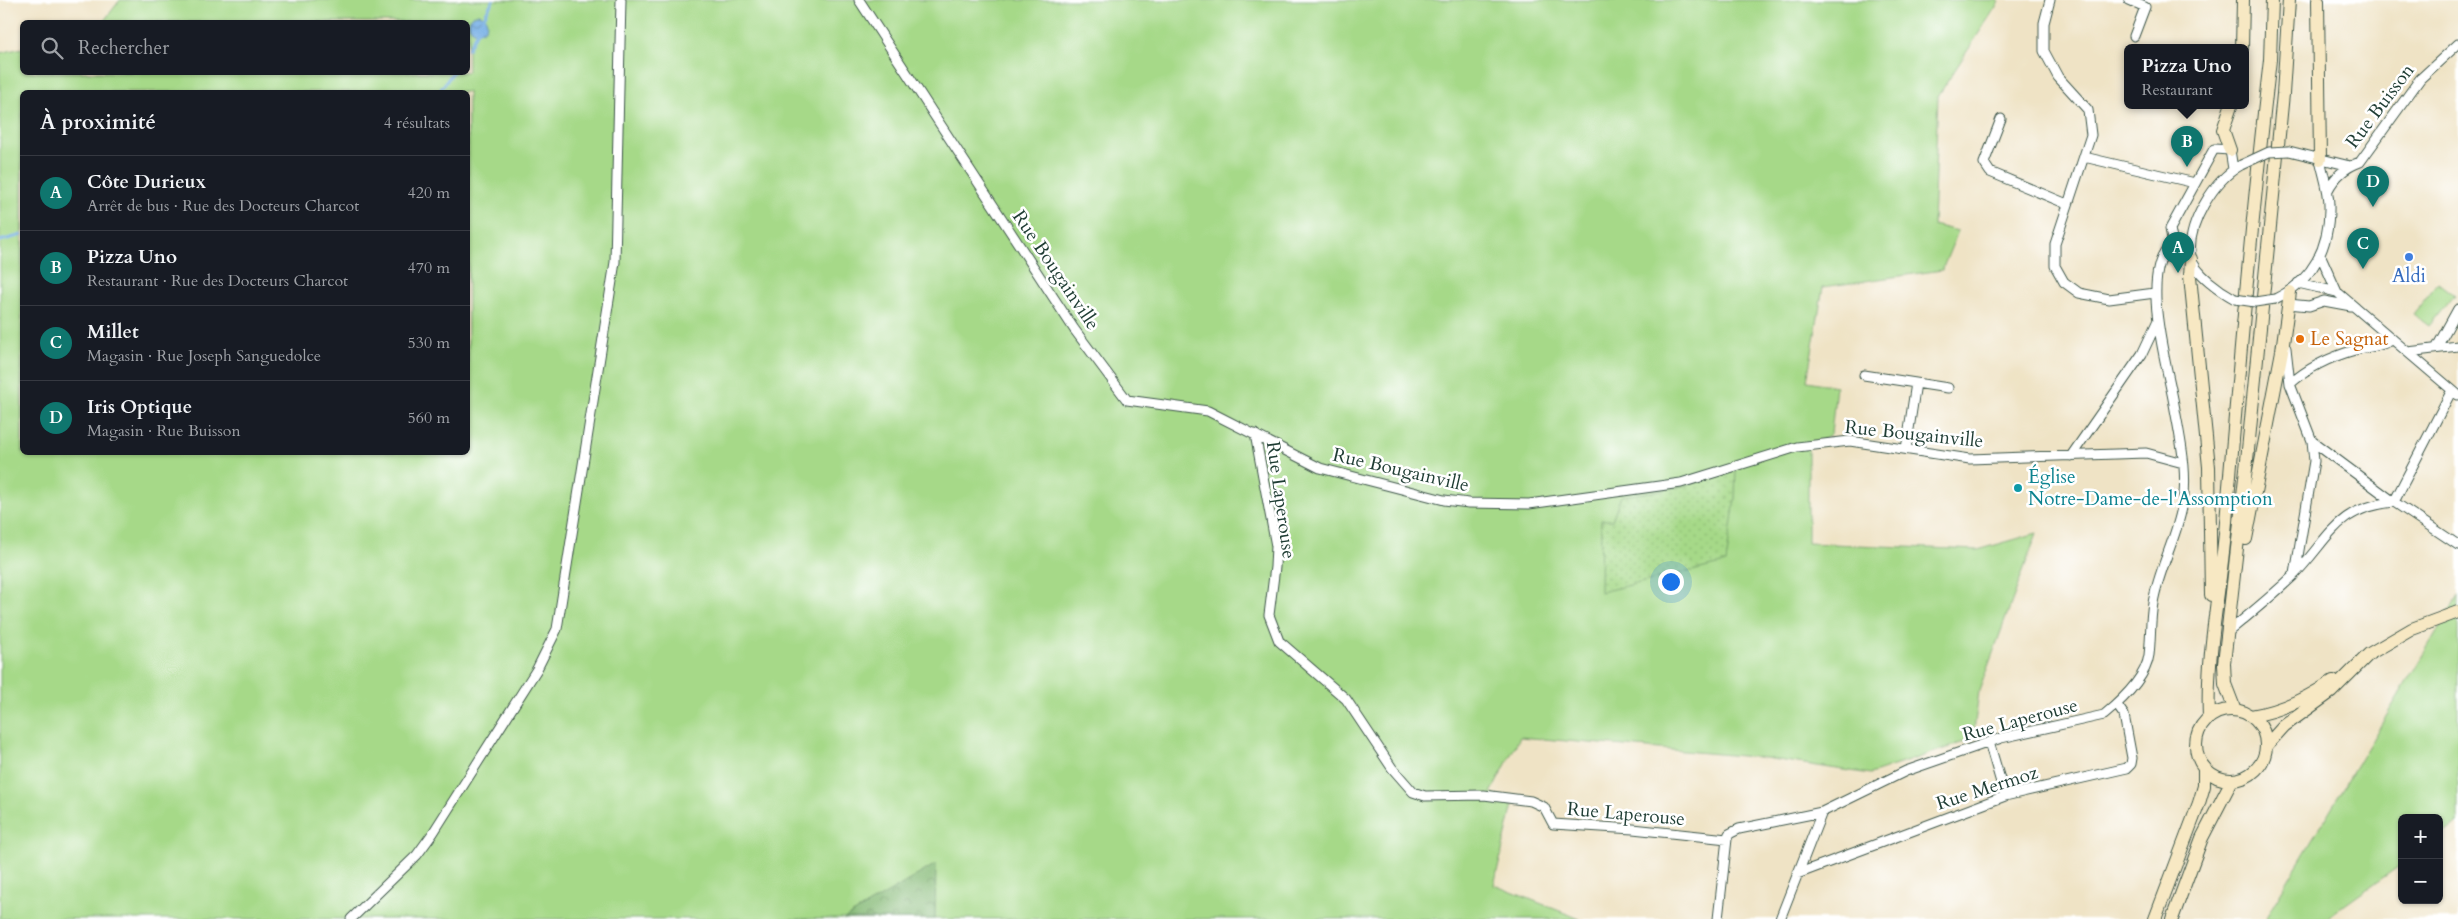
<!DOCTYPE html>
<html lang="fr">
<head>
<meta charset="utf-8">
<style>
	:root { --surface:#171b24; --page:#20242c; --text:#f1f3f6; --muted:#9ea1a6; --line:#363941; --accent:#0f766e }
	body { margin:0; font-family:Cardo,serif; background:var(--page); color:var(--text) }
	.controls { position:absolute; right:15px; bottom:15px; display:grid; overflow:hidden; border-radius:8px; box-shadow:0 1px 4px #0004 }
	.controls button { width:45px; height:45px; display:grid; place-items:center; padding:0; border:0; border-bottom:1px solid var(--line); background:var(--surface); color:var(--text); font:25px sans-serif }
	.you { position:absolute; left:1670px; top:581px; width:18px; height:18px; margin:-12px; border:4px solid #fff; border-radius:50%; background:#1a73e8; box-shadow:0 0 0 8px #1a73e833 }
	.badge { display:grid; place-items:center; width:32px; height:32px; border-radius:50%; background:var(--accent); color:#fff; font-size:16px; font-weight:700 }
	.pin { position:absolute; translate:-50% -41px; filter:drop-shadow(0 1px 2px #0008) }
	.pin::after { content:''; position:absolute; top:26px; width:18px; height:15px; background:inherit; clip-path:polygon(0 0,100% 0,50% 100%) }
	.popup { position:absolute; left:2124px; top:44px; width:125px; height:65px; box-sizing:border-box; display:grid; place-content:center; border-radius:8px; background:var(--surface); filter:drop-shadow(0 1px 4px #0005); font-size:16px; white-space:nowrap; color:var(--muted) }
	.popup b { font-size:19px; color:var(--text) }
	.popup::after { content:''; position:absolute; left:50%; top:100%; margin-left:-10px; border:10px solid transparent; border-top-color:var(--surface) }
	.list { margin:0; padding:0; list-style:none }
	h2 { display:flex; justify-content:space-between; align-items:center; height:65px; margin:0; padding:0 20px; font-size:21px }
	h2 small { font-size:16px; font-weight:400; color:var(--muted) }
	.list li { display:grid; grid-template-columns:32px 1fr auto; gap:15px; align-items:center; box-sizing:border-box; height:75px; padding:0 20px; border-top:1px solid var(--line) }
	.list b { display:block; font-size:19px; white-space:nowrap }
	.list p { margin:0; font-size:16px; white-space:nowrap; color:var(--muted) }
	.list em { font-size:16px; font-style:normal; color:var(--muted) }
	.icon { flex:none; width:28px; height:28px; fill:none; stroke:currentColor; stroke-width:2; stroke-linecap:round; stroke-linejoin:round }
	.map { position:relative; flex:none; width:2458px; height:919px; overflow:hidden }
	.search { position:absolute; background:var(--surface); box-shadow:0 1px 4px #0004; left:20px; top:20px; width:450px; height:55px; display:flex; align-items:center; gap:12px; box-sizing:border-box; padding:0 18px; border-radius:8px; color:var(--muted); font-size:19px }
	.panel { position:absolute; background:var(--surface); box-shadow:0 1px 4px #0004; left:20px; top:90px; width:450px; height:365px; border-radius:8px }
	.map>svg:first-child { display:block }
	.green { fill:#a6d988; stroke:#628b5e; fill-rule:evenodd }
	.forest { fill:url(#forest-crowns); stroke:#527b54 }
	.garden { fill:url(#garden-dots); stroke:#628b5e }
	.water { fill:url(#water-waves); stroke:#4a768c }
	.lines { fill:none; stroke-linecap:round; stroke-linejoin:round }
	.stream { stroke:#75aee5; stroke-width:3 }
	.minor-casing { stroke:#3e564a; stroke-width:11 }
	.secondary-casing { stroke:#3e564a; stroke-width:14 }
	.minor { stroke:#fff; stroke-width:9 }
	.secondary { stroke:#f7e8c3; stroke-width:12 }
	.minor-bridge-casing { stroke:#3e564a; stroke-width:11; stroke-linecap:butt }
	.minor-bridge { stroke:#fff; stroke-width:9 }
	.shop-dot { fill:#3f7fe0; stroke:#fff; stroke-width:2 }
	.food-dot { fill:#e8710a; stroke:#fff; stroke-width:2 }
	.culture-dot { fill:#0f9aa8; stroke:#fff; stroke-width:2 }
	.labels { text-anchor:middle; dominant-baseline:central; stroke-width:5; stroke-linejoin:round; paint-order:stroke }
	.street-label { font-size:19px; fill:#1f3d34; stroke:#fff }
	.shop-label { font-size:19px; fill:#366cbe; stroke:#fff }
	.food-label { font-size:19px; fill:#c56008; stroke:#fff; text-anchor:start }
	.culture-label { font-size:19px; fill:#0d838f; stroke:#fff; text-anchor:start }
</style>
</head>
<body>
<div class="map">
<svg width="2458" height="919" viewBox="0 0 2458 919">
	<defs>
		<pattern id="forest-crowns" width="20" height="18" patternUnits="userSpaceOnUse" patternTransform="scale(1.25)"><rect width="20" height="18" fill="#84b974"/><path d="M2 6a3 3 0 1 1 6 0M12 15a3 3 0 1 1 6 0" fill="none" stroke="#6b9860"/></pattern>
		<pattern id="garden-dots" width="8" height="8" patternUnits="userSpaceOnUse" patternTransform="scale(1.25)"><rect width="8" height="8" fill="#a6d988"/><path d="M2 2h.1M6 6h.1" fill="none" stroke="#8ebb76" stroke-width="1.8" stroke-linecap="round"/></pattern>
		<pattern id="water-waves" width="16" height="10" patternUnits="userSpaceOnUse" patternTransform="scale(1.25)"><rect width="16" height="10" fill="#75aee5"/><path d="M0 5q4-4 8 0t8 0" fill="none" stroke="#5f8fba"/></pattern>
	</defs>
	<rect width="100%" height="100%" fill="#fff"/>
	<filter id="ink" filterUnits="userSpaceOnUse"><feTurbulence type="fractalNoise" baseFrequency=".02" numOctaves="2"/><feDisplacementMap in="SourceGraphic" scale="10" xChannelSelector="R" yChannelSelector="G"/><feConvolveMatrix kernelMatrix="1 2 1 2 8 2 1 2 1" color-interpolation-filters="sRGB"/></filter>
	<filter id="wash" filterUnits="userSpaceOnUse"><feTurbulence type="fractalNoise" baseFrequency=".0096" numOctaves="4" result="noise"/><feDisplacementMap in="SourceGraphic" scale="20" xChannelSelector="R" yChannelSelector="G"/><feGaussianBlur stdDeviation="1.12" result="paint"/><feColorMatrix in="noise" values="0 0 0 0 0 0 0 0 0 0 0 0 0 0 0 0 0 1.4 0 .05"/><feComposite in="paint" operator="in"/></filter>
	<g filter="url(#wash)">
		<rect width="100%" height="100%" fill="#efe3c5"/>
		<path class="green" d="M120,0H1998L1999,2L1938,96L1933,225L1958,231L1942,270L1823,287L1807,381L1836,386L1831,434L1808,448V543L1978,550L2037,533L1979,691L1973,739L1870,774L1765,758L1520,737L1491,793L1513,805L1494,885L1580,919H0V53L22,48V72H468V22H103ZM22,92H468V452H22Z
			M2438,283L2454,295L2429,326L2413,314Z
			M2458,596V823L2439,837V818H2402V864L2325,919H2265Z"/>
		<path class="forest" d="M936,864L935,919H844Z"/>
		<path class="garden" d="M1736,470L1735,499L1726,563L1600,592L1601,520H1612L1621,496C1660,491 1699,485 1736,470Z"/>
		<path class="water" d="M469 23a9 9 0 1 1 18 0a9 9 0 1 1-18 0Z"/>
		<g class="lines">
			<path class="stream" d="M483,19L493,0
				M468,49L478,29
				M439,92L453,72
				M0,241L22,235"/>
		</g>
	</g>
	<g filter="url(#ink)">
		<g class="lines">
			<g class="minor-casing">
				<path id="minor" d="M859,0L1074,329L1127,400L1208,411L1320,468L1444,500L1469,503L1529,504L1681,483L1797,447L1850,441L1970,459L2146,453L2183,463
					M2050,0L2044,23V51L2058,77L2088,110L2091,135L2055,244V266L2064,282L2079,293L2109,299L2155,293
					M2129,0L2145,7L2134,36
					M2001,119L1984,163L1990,172L2067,204
					M2289,151L2350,166
					M2084,157L2195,183
					M2328,190C2335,176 2346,167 2360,162L2420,79L2458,44
					M2173,244L2170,229L2214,149L2230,150L2233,169
					M2320,254L2337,292
					M2298,283L2337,292L2458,395
					M2235,299C2222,292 2194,273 2191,257C2186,225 2214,180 2241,165
					M2275,299C2313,281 2330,247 2329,205C2329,190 2323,174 2320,159
					M2288,304L2309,306L2324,301L2351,306
					M2437,347L2458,309
					M2286,348L2290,384L2312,441L2314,461L2295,574
					M2408,352L2458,346
					M1864,375L1948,388
					M2290,384C2309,367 2330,357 2355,350C2368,347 2380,347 2392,340
					M1255,434L1276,546L1275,567L1269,615L1279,641L1346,699L1392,768L1413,792L1425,796L1484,795L1531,801L1544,807L1553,824L1633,829L1727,839L1729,834L1739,829L1822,812L1906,771L2001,738L2104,715C2121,701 2146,678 2149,655C2151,638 2150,620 2153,603C2158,572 2174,543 2181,512C2190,478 2180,438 2174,404C2168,368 2137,268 2173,244L2191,250
					M2312,441L2394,502L2458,545
					M1906,449L1916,383
					M2071,456L2142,354L2158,320
					M2228,632C2250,614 2272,596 2292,577C2330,539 2334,508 2394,502L2452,390
					M1989,742L2005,796
					M1797,874L2005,796L2127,768L2131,764L2132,758L2124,715L2117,705
					M351,919L417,855L433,833L537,669L557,629L615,262L621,0
					M1718,919L1727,839
					M1780,919L1822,812"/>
			</g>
			<g class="secondary-casing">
				<path id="secondary" d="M2318,0L2320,159
					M2242,48L2243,0
					M2230,150L2223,130L2231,106
					M2191,259L2190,276L2209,467L2211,595
					M2246,539L2282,351L2290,292
					M2235,710L2225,684L2224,663L2247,460L2283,94L2289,0
					M2196 745a35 35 0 1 1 70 0a35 35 0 1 1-70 0Z
					M2251,716C2281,711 2308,698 2333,681
					M2209,717C2206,652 2221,588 2226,522C2239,368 2252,214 2270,60L2272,0
					M2266,746L2284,726L2331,692L2369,654L2412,629L2458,612
					M2155,919L2199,803L2204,786V768
					M2172,919L2202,838L2232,780"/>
			</g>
			<use href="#minor" class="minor"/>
			<use href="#secondary" class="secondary"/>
			<g class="minor-bridge-casing">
				<path id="minor-bridge" d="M2241,165L2269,152L2289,151
					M2235,299L2255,302L2275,299"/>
			</g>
			<use href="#minor-bridge" class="minor-bridge"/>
		</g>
	</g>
	<circle class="shop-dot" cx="2409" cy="257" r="5"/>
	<circle class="food-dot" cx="2300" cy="339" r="5"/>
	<circle class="culture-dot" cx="2018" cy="488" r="5"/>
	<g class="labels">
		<g class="street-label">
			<text transform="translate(2380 106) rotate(-53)">Rue Buisson</text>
			<text transform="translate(1056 270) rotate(56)">Rue Bougainville</text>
			<text transform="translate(1914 434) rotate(6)">Rue Bougainville</text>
			<text transform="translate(1401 470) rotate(13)">Rue Bougainville</text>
			<text transform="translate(1281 500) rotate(82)">Rue Laperouse</text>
			<text transform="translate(2020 720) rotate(-15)">Rue Laperouse</text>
			<text transform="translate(1987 788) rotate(-18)">Rue Mermoz</text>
			<text transform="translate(1626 814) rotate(5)">Rue Laperouse</text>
		</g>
		<g class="shop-label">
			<text x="2409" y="276">Aldi</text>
		</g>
		<g class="food-label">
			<text x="2310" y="339">Le Sagnat</text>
		</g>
		<g class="culture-label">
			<text x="2028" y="477">Église<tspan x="2028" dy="22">Notre-Dame-de-l'Assomption</tspan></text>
		</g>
	</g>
</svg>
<div class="controls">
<button>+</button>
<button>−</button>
</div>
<div class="you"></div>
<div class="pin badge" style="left:2178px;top:273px">A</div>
<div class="pin badge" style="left:2187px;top:167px">B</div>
<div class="popup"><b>Pizza Uno</b>Restaurant</div>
<div class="pin badge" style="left:2363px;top:269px">C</div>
<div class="pin badge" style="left:2373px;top:207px">D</div>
<div class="search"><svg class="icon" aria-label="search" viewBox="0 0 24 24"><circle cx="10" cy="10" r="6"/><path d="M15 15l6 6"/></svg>Rechercher</div>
<section class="panel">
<h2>À proximité<small>4 résultats</small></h2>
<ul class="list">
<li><span class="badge">A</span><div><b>Côte Durieux</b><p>Arrêt de bus · Rue des Docteurs Charcot</p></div><em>420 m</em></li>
<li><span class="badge">B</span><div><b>Pizza Uno</b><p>Restaurant · Rue des Docteurs Charcot</p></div><em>470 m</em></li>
<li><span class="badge">C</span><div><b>Millet</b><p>Magasin · Rue Joseph Sanguedolce</p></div><em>530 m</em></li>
<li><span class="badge">D</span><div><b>Iris Optique</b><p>Magasin · Rue Buisson</p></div><em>560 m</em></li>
</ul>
</section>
</div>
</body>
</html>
